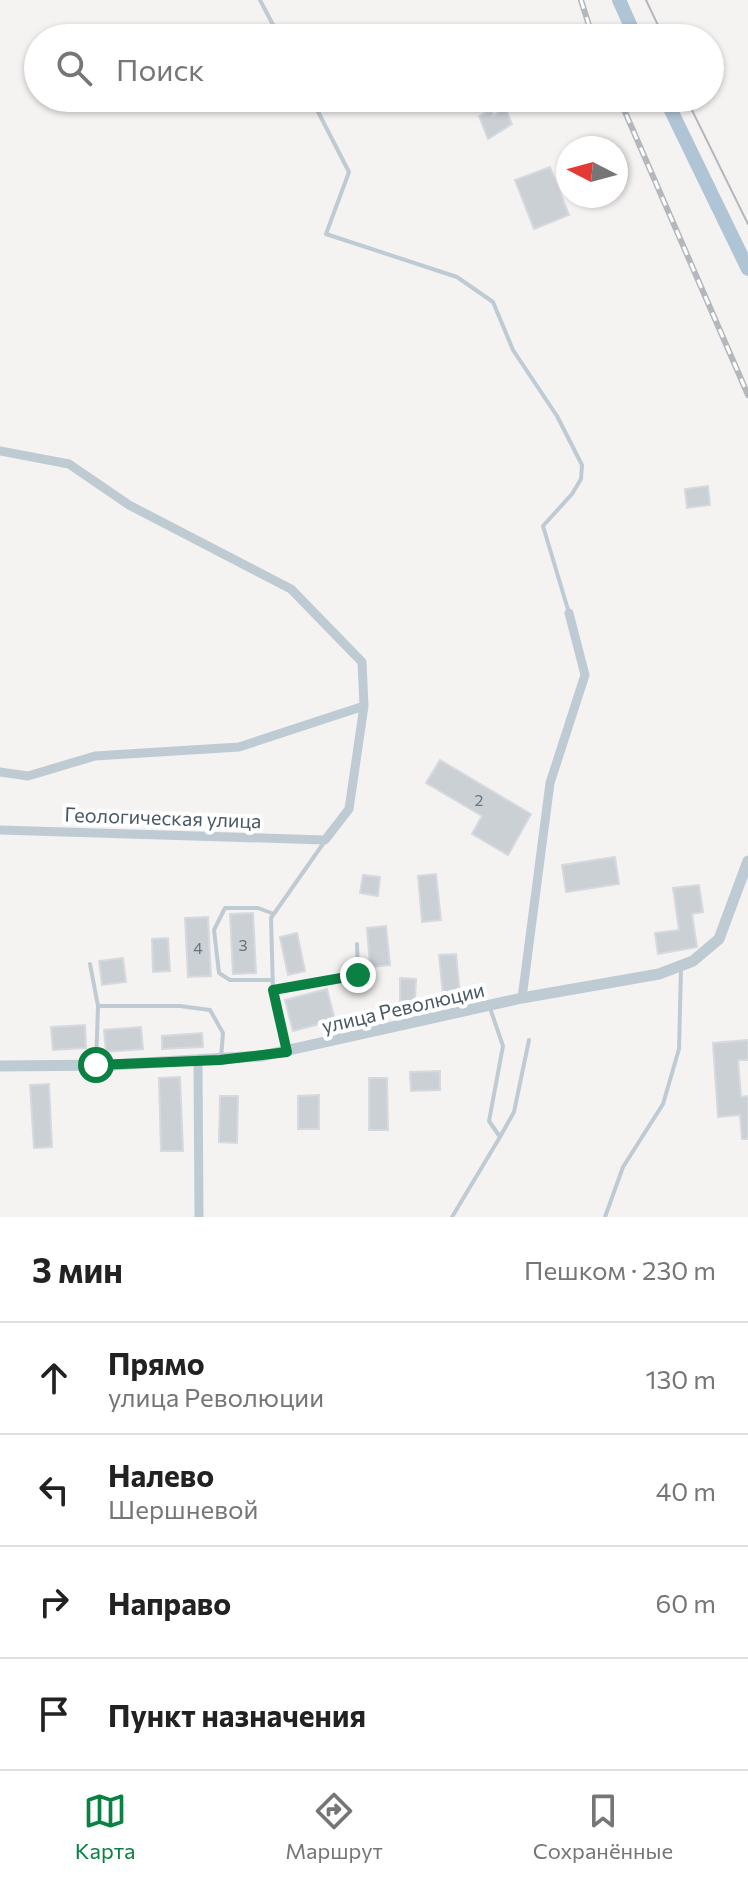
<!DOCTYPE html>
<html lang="ru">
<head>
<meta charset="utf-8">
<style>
	:root { --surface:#fff; --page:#f6f6f6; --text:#222; --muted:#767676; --line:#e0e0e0; --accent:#0b8043 }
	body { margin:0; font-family:Commissioner,sans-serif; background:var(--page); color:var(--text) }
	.compass { position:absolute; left:556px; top:136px; width:72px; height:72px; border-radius:50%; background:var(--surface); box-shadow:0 2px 6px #0004; rotate:276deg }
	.stop { position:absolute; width:24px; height:24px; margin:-18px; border:6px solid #0b8043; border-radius:50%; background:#fff }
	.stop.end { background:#0b8043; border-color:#fff; box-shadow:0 2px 8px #0008 }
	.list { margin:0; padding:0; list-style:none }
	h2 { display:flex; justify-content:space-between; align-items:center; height:104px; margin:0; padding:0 32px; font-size:34px }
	h2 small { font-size:26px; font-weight:400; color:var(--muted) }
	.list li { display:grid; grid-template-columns:52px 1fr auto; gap:24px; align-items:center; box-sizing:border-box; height:112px; padding:0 32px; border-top:2px solid var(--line) }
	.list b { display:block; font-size:30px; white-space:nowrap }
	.list p { margin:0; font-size:26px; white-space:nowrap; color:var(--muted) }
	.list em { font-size:26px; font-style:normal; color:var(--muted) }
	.icon { flex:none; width:44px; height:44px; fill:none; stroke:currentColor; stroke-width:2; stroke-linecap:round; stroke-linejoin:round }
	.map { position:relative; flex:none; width:748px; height:1217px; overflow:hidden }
	.search { position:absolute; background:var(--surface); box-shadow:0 2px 6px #0004; left:24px; right:24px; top:24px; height:88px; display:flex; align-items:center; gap:20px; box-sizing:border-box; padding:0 28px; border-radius:44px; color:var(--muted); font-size:30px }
	.sheet { height:552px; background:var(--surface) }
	nav { display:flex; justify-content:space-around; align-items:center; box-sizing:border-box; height:112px; border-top:2px solid var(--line); background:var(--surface); font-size:22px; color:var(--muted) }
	nav a { display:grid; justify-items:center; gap:4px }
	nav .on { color:var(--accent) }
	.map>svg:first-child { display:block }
	.building { fill:#cbd0d5; stroke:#d6d9de; stroke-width:2 }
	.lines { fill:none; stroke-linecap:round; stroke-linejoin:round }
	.service { stroke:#bfcbd3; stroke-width:4 }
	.minor { stroke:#bfcbd3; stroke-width:9 }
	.tertiary { stroke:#bfcbd3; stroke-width:11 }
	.primary { stroke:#afc4d4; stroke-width:14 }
	.tram { stroke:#b4b8bd; stroke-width:2 }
	.rail-casing { stroke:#b4b8bd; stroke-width:6 }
	.rail { stroke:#fff; stroke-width:3; stroke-dasharray:9; stroke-linecap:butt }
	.route { stroke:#0b8043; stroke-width:10 }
	.labels { text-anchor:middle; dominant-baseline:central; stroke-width:8; stroke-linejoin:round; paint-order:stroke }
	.number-label { font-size:16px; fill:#687680 }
	.street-label { font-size:20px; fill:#475863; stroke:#fff }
</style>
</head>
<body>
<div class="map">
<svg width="748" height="1217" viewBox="0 0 748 1217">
	<rect width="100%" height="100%" fill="#f5f2f2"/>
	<path class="building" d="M505,107L512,124L488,139L479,116L492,110L493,116Z
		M550,167L569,215L534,229L515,180Z
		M708,486L710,505L687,508L685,489Z
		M440,760L531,814L508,855L472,834L482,816L426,783Z
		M615,857L619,884L566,892L562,865Z
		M436,874L441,920L422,922L418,876Z
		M363,875L380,877L378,896L360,893Z
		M699,885L703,912L692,914L697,947L658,954L655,933L679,930L673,888Z
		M253,913L256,973L233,974L230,914Z
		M208,917L211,976L188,977L185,918Z
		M386,926L390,965L370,967L367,928Z
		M297,933L305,971L288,975L280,937Z
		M168,938L170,971L153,972L152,939Z
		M456,954L460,994L443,996L439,955Z
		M123,958L126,982L102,985L99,961Z
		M400,978L416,979L415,1001H400Z
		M327,989L335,1020L293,1031L285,1000Z
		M85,1025L86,1048L53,1050L51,1027Z
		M141,1027L143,1049L106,1052L104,1030Z
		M202,1033L203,1047L162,1049V1036Z
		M748,1040V1060H738L741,1097L748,1096V1139H742L740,1115L718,1117L713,1043Z
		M440,1071V1090L411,1091L410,1072Z
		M180,1077L183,1151H161L159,1078Z
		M369,1078H387L388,1130H369Z
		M49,1084L52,1147L34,1148L30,1085Z
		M319,1095V1129H298V1096Z
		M220,1096H238L237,1143L219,1142Z"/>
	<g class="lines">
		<path class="service" d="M260,0L280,38
			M311,98L349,172L326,234L457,277L493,302L513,350L557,416L582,465L581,479L572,494L543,526L569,613
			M90,964L98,1006
			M273,980H230L219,973L214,930L225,908H258L274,914
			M273,990L358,975L357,944
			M286,1050L273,990L271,918L325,841
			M96,1065L98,1006H180L210,1010L223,1033L221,1058
			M500,1137L514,1112L529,1040
			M452,1217L500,1137L489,1121L503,1046L490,1008
			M605,1217L623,1167L663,1104L679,1049L681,969"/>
		<path class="minor" d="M0,451L69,464L129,505L291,589L362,662L364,706L349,809L325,840L0,830
			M0,772L28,776L95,756L239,747L364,706
			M522,998L550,783L585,675L569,613
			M198,1061L199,1217"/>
		<path class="tertiary" d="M0,1066L112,1065L262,1056L522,998L659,974L693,961L719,939L748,861"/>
		<path class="primary" d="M619,0L636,38
			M665,98L748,269"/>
		<path class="tram" d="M646,0L664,38
			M686,98L748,224"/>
		<g class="rail-casing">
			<path id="rail" d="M581,0L593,38
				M619,98L748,395"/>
		</g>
		<use href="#rail" class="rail"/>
	</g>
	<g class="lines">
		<path class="route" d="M96,1065L220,1060L287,1052L273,990L358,975"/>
	</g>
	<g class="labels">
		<g class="number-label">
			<text x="479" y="799">2</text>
			<text x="243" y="944">3</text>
			<text x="198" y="947">4</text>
		</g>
		<g class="street-label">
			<text transform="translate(163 817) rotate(2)">Геологическая улица</text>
			<text transform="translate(403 1007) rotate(-13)">улица Революции</text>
		</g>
	</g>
</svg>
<svg class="compass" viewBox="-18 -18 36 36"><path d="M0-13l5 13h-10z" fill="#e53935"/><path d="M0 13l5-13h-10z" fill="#767676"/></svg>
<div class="stop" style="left:96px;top:1065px"></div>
<div class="stop end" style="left:358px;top:975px"></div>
<div class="search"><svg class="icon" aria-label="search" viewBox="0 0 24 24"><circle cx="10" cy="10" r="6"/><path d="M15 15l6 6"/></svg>Поиск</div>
</div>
<section class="sheet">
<h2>3 мин<small>Пешком · 230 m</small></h2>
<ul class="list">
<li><svg class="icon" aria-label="ahead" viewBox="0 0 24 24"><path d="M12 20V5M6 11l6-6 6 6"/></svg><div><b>Прямо</b><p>улица Революции</p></div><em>130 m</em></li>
<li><svg class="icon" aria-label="left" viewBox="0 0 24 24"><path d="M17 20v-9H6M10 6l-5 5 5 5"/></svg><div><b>Налево</b><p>Шершневой</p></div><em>40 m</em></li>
<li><svg class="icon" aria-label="right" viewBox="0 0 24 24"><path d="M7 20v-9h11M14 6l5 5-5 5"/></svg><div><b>Направо</b></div><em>60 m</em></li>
<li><svg class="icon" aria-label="arrive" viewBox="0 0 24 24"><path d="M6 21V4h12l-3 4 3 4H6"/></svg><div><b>Пункт назначения</b></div></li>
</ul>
</section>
<nav>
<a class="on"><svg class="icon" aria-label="map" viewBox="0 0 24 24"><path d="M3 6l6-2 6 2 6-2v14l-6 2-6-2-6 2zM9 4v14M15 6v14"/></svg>Карта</a>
<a><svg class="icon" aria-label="directions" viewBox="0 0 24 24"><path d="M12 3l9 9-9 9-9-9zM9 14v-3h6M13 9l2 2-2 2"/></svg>Маршрут</a>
<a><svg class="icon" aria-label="saved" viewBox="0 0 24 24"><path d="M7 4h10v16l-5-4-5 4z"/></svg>Сохранённые</a>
</nav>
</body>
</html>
